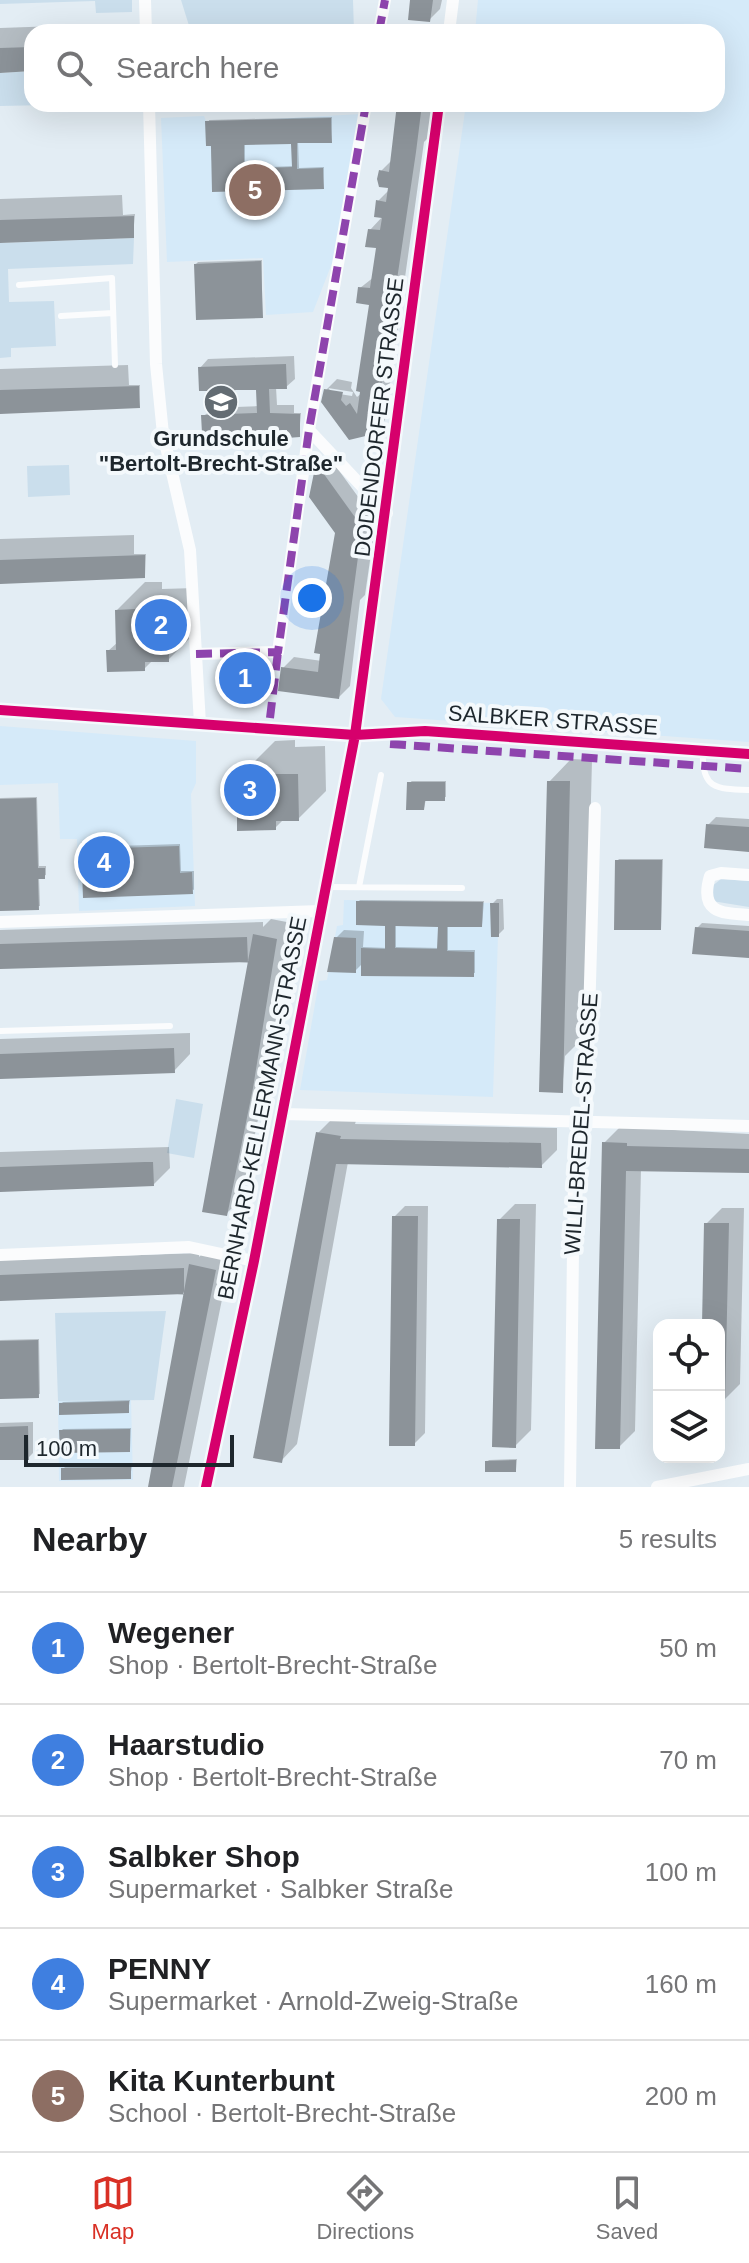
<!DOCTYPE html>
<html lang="en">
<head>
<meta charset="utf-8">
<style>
	:root { --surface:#fff; --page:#f2f2f2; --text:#202124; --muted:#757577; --line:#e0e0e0; --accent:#d93025 }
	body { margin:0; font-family:Helvetica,sans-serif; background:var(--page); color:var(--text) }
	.controls { position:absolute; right:24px; bottom:24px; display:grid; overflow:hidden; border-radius:16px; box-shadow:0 8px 32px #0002 }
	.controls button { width:72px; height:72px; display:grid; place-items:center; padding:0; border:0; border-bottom:2px solid var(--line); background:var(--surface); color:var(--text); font:40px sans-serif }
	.scale { position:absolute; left:24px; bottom:20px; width:210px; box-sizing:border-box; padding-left:8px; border:4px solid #1e272d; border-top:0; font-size:22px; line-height:28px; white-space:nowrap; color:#1e272d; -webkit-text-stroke:6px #f4f9fc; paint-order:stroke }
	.you { position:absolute; left:312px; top:598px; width:28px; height:28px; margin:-20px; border:6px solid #fff; border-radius:50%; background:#1a73e8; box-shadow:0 0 0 12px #1a73e833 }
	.badge { display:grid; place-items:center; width:52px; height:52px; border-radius:50%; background:var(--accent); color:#fff; font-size:26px; font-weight:700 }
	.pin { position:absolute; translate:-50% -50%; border:4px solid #fff; box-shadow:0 2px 8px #0006 }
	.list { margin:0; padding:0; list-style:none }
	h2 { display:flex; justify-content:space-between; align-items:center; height:104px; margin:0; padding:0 32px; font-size:34px }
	h2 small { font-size:26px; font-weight:400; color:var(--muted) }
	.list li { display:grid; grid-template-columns:52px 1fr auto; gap:24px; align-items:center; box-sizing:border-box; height:112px; padding:0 32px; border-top:2px solid var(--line) }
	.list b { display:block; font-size:30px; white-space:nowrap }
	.list p { margin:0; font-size:26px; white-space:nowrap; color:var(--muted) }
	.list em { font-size:26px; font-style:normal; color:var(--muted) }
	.icon { flex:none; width:44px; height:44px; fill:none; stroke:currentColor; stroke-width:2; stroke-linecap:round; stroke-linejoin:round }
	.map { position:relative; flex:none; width:749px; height:1487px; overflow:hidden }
	.search { position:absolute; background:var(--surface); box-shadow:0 8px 32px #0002; left:24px; right:24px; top:24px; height:88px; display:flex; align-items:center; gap:20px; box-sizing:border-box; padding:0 28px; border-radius:24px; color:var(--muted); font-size:30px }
	.sheet { height:664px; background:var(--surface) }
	nav { display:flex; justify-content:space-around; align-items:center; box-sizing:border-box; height:112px; border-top:2px solid var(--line); background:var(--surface); font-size:22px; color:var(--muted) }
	nav a { display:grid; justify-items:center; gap:4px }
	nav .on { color:var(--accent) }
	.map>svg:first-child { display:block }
	.built { fill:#d5eaf9 }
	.green { fill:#cadeec }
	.shadow { fill:#0003; fill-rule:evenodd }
	.building { fill:#8c9399; fill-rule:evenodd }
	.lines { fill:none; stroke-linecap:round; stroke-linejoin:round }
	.lane { stroke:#fbfcfd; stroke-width:6 }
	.street { stroke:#fbfcfd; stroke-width:12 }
	.quiet { stroke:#8e44ad; stroke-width:8; stroke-dasharray:16 8; stroke-linecap:butt }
	.cycleway-casing { stroke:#f4f9fc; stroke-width:15 }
	.cycleway { stroke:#d6006c; stroke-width:10 }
	.labels { text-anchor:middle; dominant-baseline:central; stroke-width:8; stroke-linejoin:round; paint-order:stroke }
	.street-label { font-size:22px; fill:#1e272d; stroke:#f4f9fc }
	.poi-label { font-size:22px; font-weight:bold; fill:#1e272d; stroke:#f4f9fc }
</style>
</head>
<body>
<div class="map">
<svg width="749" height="1487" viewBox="0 0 749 1487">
	<rect width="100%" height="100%" fill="#e3edf4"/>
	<path class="built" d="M478,0H749V742L395,717L381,699L466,104H717V32H475Z
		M361,114L334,258L313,312L266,315L263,258L167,262L161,118L204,116L206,121H236Z
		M0,726L196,741V783L191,794L195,906L79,911L77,839H60L58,783L0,785Z
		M344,900L499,903L493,1097L300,1090L319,981L327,980L337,926L343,925Z
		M131,1400L133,1480L59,1481L58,1401Z"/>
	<path class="green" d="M0,0H132V12L96,13L95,1L0,4Z
		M181,0H353L354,32H191Z
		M32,71V104H96L0,106V73Z
		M134,238L133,264L8,269L9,302L54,301L56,346L11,348V357L0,358V243Z
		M69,465L70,495L28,497L27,466Z
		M721,879L749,881V907L712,901L711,887Z
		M176,1099L203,1104L194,1158L167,1153Z
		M166,1311L154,1400L58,1401L55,1313Z"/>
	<path class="shadow" d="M412,0H442L440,9L429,20Z
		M114,24L115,32H32V69L0,70V28Z
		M399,104H436L432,134L424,142L385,420L373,432L326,390L337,379L352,382L351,388L357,397L362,393L371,303L360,288L374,277L378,247L370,230L383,216L378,201L389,190L381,171L392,160ZM328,388L353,392L352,396L333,393Z
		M332,117L331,141H298L299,168L324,167L323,187L214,190L209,120ZM293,142L294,166L245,168V143Z
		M122,195L123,215L135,214L133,236L0,241V199Z
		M262,260V316L196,264L198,262Z
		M294,356L295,379L286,387H276L277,405H294V413H301L299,435L289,428L203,416L216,408V389L200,368L208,359ZM258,387L259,406L236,407L235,388Z
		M128,365L129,385H140L139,406L0,412V369Z
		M327,454L372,516L370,532L374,533L365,595L360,600L350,686L339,697L283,668L294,657L322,661L323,607L337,532L311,496L317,464Z
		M134,535V554H146L145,576L0,582V539Z
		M145,582H162V589L195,588L196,632L168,660H153L144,669L108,651L118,642L117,610Z
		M243,663H265L263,691L241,665Z
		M295,740V747L325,746L326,791L298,819H284L275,828L239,810L248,801L247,769L275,741Z
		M571,759L592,760L585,1036L565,1056L562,1091L549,782Z
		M411,781H446V797L426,799L424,808Z
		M37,797L39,866H46V875L39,877L40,906L0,909V798Z
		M716,817L749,819V850L708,825Z
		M117,840V846L180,844L181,871H194V890L83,843Z
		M619,859H663L661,928L617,861Z
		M497,899H503L504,929L498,935L492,904Z
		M360,900L484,901L482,925H448V950H475V973L363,963L355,971L336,938L344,930L364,931L363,947L387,948V924L358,902ZM396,924L440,925L439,948L396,947Z
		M271,919L292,923L268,1070L242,1198L226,1214L250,960L0,967V930L263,922V927Z
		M702,923L749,926V956L697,928Z
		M190,1033V1054L174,1071L0,1077V1039Z
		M334,1117L356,1121L355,1124L557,1128V1150L541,1166L348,1162L297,1444L281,1461L318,1133Z
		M620,1127L749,1134V1172L641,1169L635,1431L619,1447L604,1143Z
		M169,1147L170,1168L154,1184L0,1190V1152Z
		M515,1204H536L531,1430L515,1446L499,1220Z
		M405,1206H428L425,1433L414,1444L394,1217Z
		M722,1208H744L740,1384L724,1400H719V1325H704L706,1224Z
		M207,1249L231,1255L184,1487H150L186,1291L0,1299V1260L199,1253V1257Z
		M39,1339L40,1394L0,1397V1340Z
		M130,1400L128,1411L61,1404L63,1402Z
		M33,1422V1453L28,1458H0V1423Z
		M131,1428L130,1450L61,1431L63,1429Z
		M517,1459L516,1470L487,1462L489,1460Z
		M132,1466L130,1477L63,1469L65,1467Z"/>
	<path class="building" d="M410,0H433L430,22L408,20Z
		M32,47V71L0,73V48Z
		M397,104H422L416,152L374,434L349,440L321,402L324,389L343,392L341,400L346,406L350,403L357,414L360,392L356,391L369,305L356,303L358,287L370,288L376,248L365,247L368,229L380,230L382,218L374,217L376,200L386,202L388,188L379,187L377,179L379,170L389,172Z
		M331,118L332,143H297V169L323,168L324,189L212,192L211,146H206L205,121ZM291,144L292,167L244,169V145Z
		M134,216V238L0,243V220Z
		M261,261L263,318L196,320L194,264Z
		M286,364L287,389H269L270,413L300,414V437L287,438V430L202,433L201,415H215L214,391H199L198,367ZM228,390H256L257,413L228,414Z
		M139,386L140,408L0,414V390Z
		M316,463L362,527L339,699L278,691L281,667L318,672L320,654L314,653L335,533L309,497Z
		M145,555V578L0,584V560Z
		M135,609V616L168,615L169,662H145V671L107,672L106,650H116L115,610Z
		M239,664H263L264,693L239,694Z
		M267,767L268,774H298L299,821H276V830L237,831V810L246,809L245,768Z
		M547,781H570L563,1093L539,1092Z
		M407,782H445V801H425L424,810H406Z
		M36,798L38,868H45V879H38L39,910L0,911V799Z
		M706,824L749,827V852L704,848Z
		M115,841L116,848L179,846L180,873L192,872L193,894L83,898L81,842Z
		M615,860H662L661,930H614Z
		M356,901L483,902L482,927H447V951L474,952V977L361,976V948L385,949V926L356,925ZM395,926L438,927L437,949L395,948Z
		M490,903H499V937H491Z
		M695,927L749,931V958L692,954Z
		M253,934L277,939L253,1088L227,1216L202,1212Z
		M247,937L248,962L0,969V944Z
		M334,937L356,938V973L327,972Z
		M174,1048L175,1073L0,1079V1054Z
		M316,1132L341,1136L340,1139L541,1143L542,1168L336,1164L282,1463L253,1458Z
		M602,1142L627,1143V1146L749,1149V1173L626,1171L620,1449H595Z
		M145,1162H153L154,1186L0,1192V1167Z
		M392,1216H418L415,1446H389Z
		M497,1219H520L516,1448L492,1447Z
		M704,1223H729L725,1402H719V1325H702Z
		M189,1264L216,1270L172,1487H148Z
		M184,1268V1294L0,1301V1275Z
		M38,1340L39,1398L0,1399V1341Z
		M129,1401V1413L59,1415V1403Z
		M28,1426L29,1460H0V1427Z
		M130,1429V1452L60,1453L59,1430Z
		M516,1460V1472H485V1461Z
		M131,1467V1479L61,1480V1468Z"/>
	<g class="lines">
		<path class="lane" d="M149,108L276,104
			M19,285L112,278L115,365
			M61,316L113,313
			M703,751C701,789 716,789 749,790
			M326,887L462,888
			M359,887L381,775
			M0,1031L170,1026"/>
		<path class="street" d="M145,0L146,32
			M379,32L385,0
			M449,32L453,0
			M149,104L156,364L163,434L190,550L200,724
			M309,430L387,513
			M196,654L278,652L309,430L366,104
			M0,710L355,735L425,731L749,754
			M749,875L721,873L710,876C699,913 721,913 749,915
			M0,922L321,911
			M283,1114L749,1126
			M0,1255L189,1247L254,1261
			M206,1487L254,1261L355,735L439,104
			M570,1487L574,1173L586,1123L595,808
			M657,1487L749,1469"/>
		<path class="quiet" d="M379,32L385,0
			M196,654L278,652L309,430L366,104
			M270,718L278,652
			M390,744L749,769"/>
		<g class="cycleway-casing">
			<path id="cycleway" d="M0,710L355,735L425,731L749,754
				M206,1487L254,1261L355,735L439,104"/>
		</g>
		<use href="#cycleway" class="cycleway"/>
	</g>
	<defs>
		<g id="school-disc" transform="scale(1.8)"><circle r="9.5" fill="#636c73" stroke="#f4f9fc"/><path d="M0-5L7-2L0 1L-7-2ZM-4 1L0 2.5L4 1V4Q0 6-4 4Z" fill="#fff"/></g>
	</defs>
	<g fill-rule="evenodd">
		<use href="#school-disc" x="221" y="402"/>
	</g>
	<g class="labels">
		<g class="street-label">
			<text transform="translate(379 417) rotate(-83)">DODENDORFER STRASSE</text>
			<text transform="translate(553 720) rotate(4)">SALBKER STRASSE</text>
			<text transform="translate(262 1108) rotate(-79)">BERNHARD-KELLERMANN-STRASSE</text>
			<text transform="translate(581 1124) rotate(-86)">WILLI-BREDEL-STRASSE</text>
		</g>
		<g class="poi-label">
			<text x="221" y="438">Grundschule<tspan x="221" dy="25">"Bertolt-Brecht-Straße"</tspan></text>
		</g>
	</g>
</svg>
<div class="controls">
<button><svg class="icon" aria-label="locate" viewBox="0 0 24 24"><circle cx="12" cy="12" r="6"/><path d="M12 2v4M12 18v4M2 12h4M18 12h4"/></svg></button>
<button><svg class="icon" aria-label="layers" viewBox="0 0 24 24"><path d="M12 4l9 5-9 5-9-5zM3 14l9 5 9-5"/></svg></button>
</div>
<div class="scale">100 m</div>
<div class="you"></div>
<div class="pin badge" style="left:245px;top:678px;background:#3f7fe0">1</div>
<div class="pin badge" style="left:161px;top:625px;background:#3f7fe0">2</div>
<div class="pin badge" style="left:250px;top:790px;background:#3f7fe0">3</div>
<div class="pin badge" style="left:104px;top:862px;background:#3f7fe0">4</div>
<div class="pin badge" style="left:255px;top:190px;background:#8d6e63">5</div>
<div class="search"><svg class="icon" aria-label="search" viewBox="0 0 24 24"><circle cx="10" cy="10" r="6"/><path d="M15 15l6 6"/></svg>Search here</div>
</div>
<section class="sheet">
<h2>Nearby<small>5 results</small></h2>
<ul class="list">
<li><span class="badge" style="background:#3f7fe0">1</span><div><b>Wegener</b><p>Shop · Bertolt-Brecht-Straße</p></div><em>50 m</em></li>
<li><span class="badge" style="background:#3f7fe0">2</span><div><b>Haarstudio</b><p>Shop · Bertolt-Brecht-Straße</p></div><em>70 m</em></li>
<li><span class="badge" style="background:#3f7fe0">3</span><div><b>Salbker Shop</b><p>Supermarket · Salbker Straße</p></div><em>100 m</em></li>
<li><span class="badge" style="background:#3f7fe0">4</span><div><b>PENNY</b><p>Supermarket · Arnold-Zweig-Straße</p></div><em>160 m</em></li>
<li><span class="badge" style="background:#8d6e63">5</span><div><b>Kita Kunterbunt</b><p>School · Bertolt-Brecht-Straße</p></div><em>200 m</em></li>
</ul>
</section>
<nav>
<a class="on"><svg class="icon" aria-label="map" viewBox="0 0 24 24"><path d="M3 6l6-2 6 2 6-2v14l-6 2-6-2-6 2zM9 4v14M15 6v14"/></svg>Map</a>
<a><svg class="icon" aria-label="directions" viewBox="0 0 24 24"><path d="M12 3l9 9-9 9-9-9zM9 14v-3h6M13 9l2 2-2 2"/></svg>Directions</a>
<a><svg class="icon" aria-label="saved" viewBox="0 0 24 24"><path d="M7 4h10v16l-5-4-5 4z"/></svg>Saved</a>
</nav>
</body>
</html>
